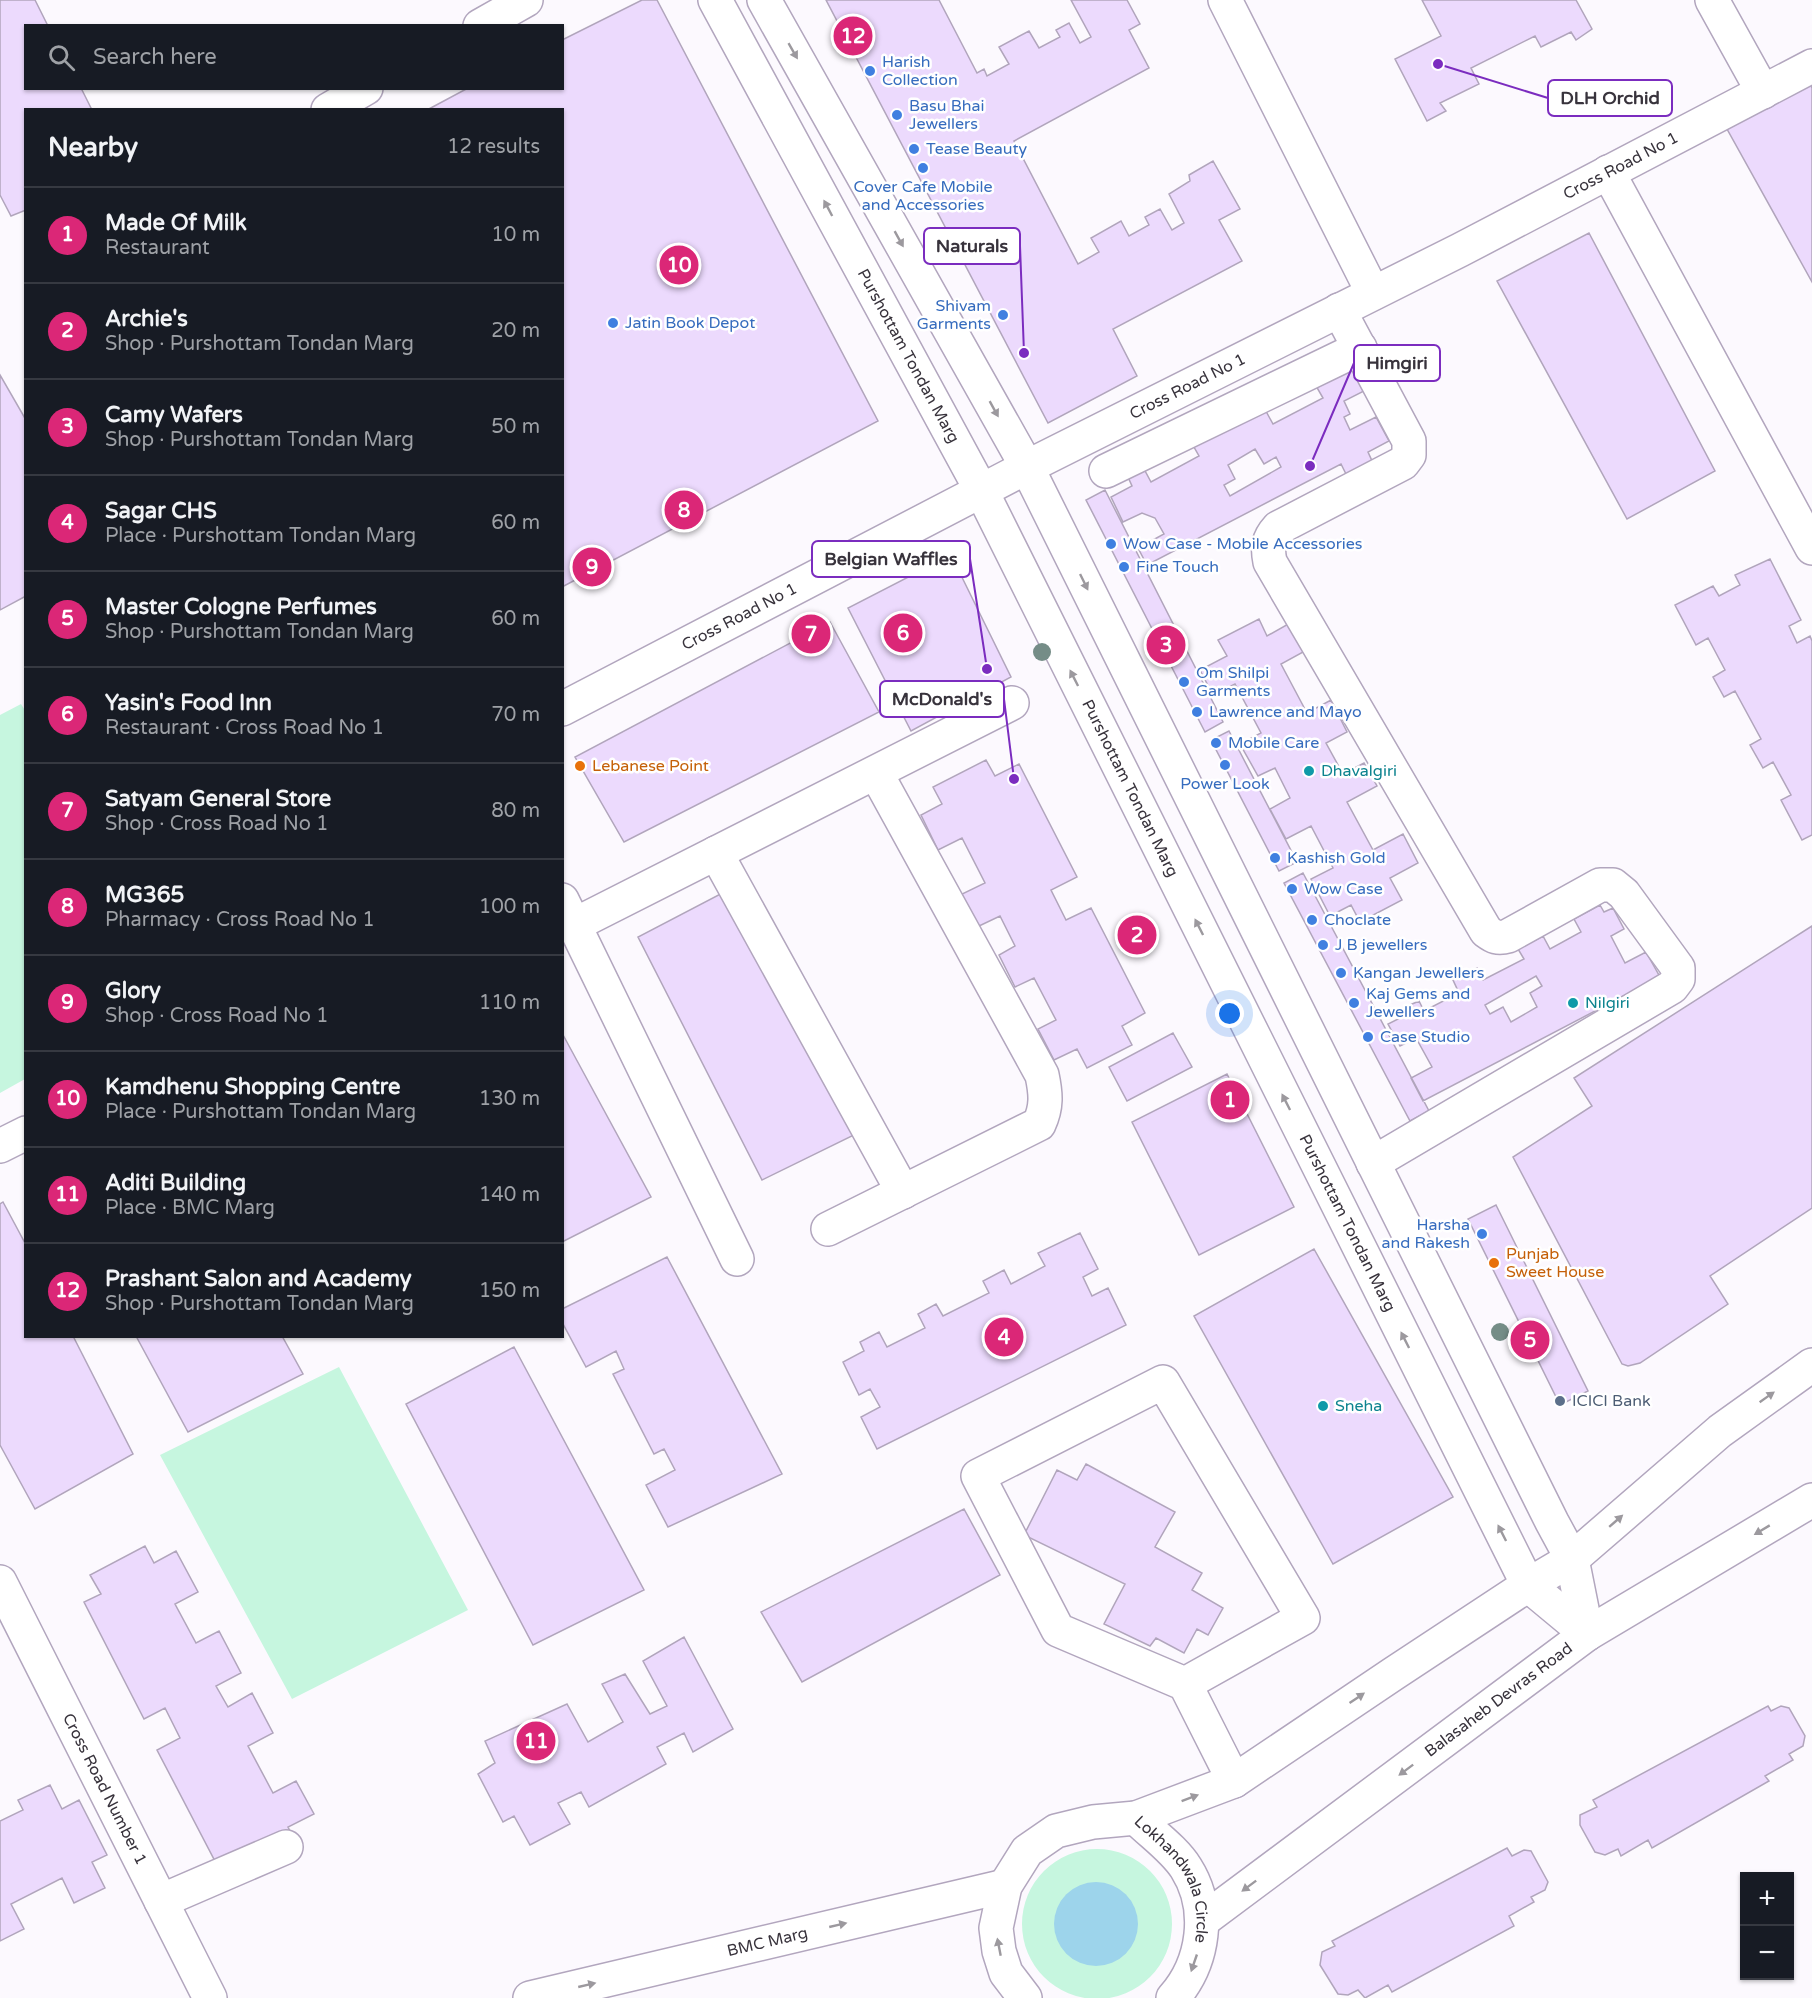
<!DOCTYPE html>
<html lang="en">
<head>
<meta charset="utf-8">
<style>
	:root { --surface:#171b24; --page:#242831; --text:#f1f3f6; --muted:#9ea1a6; --line:#363941; --accent:#db2777 }
	body { margin:0; font-family:"Varela Round",sans-serif; background:var(--page); color:var(--text) }
	.controls { position:absolute; right:18px; bottom:18px; display:grid; overflow:hidden; border-radius:0px; box-shadow:0 2px 4px #0004 }
	.controls button { width:54px; height:54px; display:grid; place-items:center; padding:0; border:0; border-bottom:2px solid var(--line); background:var(--surface); color:var(--text); font:30px sans-serif }
	.you { position:absolute; left:1230px; top:1014px; width:21px; height:21px; margin:-15px; border:4px solid #fff; border-radius:50%; background:#1a73e8; box-shadow:0 0 0 9px #1a73e833 }
	.badge { display:grid; place-items:center; width:39px; height:39px; border-radius:50%; background:var(--accent); color:#fff; font-size:20px; font-weight:700 }
	.pin { position:absolute; translate:-50% -50%; border:3px solid #fff; box-shadow:0 2px 6px #0006 }
	.list { margin:0; padding:0; list-style:none }
	h2 { display:flex; justify-content:space-between; align-items:center; height:78px; margin:0; padding:0 24px; font-size:26px }
	h2 small { font-size:20px; font-weight:400; color:var(--muted) }
	.list li { display:grid; grid-template-columns:39px 1fr auto; gap:18px; align-items:center; box-sizing:border-box; height:96px; padding:0 24px; border-top:2px solid var(--line) }
	.list b { display:block; font-size:22px; white-space:nowrap }
	.list p { margin:0; font-size:20px; white-space:nowrap; color:var(--muted) }
	.list em { font-size:20px; font-style:normal; color:var(--muted) }
	.icon { flex:none; width:33px; height:33px; fill:none; stroke:currentColor; stroke-width:2; stroke-linecap:round; stroke-linejoin:round }
	.map { position:relative; flex:none; width:1812px; height:1998px; overflow:hidden }
	.search { position:absolute; background:var(--surface); box-shadow:0 2px 4px #0004; left:24px; top:24px; width:540px; height:66px; display:flex; align-items:center; gap:15px; box-sizing:border-box; padding:0 21px; border-radius:0px; color:var(--muted); font-size:22px }
	.panel { position:absolute; background:var(--surface); box-shadow:0 2px 4px #0004; left:24px; top:108px; width:540px; height:1230px; border-radius:0px }
	.map>svg:first-child { display:block }
	.green { fill:#c6f6df }
	.water { fill:#9dd4eb }
	.building { fill:#ecdafd; stroke:#b1a5bc; stroke-width:1.5; fill-rule:evenodd }
	.lines { fill:none; stroke-linecap:round; stroke-linejoin:round }
	.minor-casing { stroke:#b2a6be; stroke-width:36 }
	.major-casing { stroke:#b2a6be; stroke-width:36 }
	.minor { stroke:#fff; stroke-width:33 }
	.major { stroke:#fff; stroke-width:33 }
	.tree { fill:#758d87 }
	.oneway { fill:#9c999e }
	.shop-dot { fill:#3f7fe0; stroke:#fff; stroke-width:2 }
	.food-dot { fill:#e8710a; stroke:#fff; stroke-width:2 }
	.culture-dot { fill:#0f9aa8; stroke:#fff; stroke-width:2 }
	.service-dot { fill:#5c6f8a; stroke:#fff; stroke-width:2 }
	.labels { text-anchor:middle; dominant-baseline:central; stroke-width:5; stroke-linejoin:round; paint-order:stroke }
	.shop-label { font-size:16px; fill:#366cbe; stroke:#fff; text-anchor:start }
	.street-label { font-size:16px; fill:#38333c; stroke:#fff }
	.food-label { font-size:16px; fill:#c56008; stroke:#fff; text-anchor:start }
	.culture-label { font-size:16px; fill:#0d838f; stroke:#fff; text-anchor:start }
	.service-label { font-size:16px; fill:#4e5e75; stroke:#fff; text-anchor:start }
	.leader { fill:none; stroke:#7b2cbf; stroke-width:2 }
	.callout-dot { fill:#7b2cbf; stroke:#fff; stroke-width:2 }
	.callout { fill:#fff; stroke:#7b2cbf; stroke-width:2 }
	.callout-label { font-size:18px; text-anchor:middle; font-weight:bold; fill:#38333c }
</style>
</head>
<body>
<div class="map">
<svg width="1812" height="1998" viewBox="0 0 1812 1998">
	<rect width="100%" height="100%" fill="#fcf9fe"/>
	<path class="green" d="M21,704L26,712L25,1079L0,1093V715Z
		M339,1367L468,1610L292,1699L160,1455Z
		M1022 1924a75 75 0 1 1 150 0a75 75 0 1 1-150 0Z"/>
	<path class="water" d="M1054 1924a42 42 0 1 1 84 0a42 42 0 1 1-84 0Z"/>
	<path class="building" d="M0,0H35L48,26H26V88H81L92,110H26V210L11,216L0,195Z
		M642,0H657L878,421L562,587V110H427L468,88H562V40Z
		M826,0H939L977,73L984,69L987,76L1009,64L999,47L1029,31L1039,48L1060,37L1056,30L1069,23L1080,43L1091,37L1071,0H1127L1140,24L1129,30L1149,68L1014,141L1078,264L1099,252L1091,238L1121,221L1129,236L1149,225L1145,217L1160,209L1172,230L1184,223L1169,194L1190,181L1189,175L1213,161L1240,209L1219,220L1242,261L1113,329L1137,376L1048,423Z
		M1422,0H1576L1592,29L1576,40L1571,32L1541,47L1535,36L1471,68L1479,84L1440,103L1446,111L1427,121L1395,59L1441,36Z
		M1805,74L1812,88V282L1722,120Z
		M1589,233L1715,471L1627,519L1497,281Z
		M1351,366L1364,391L1344,401L1350,414L1344,417L1350,430L1376,417L1389,441L1368,452L1373,463L1347,476L1341,464L1147,565L1138,548L1164,534L1155,518L1142,513L1123,522L1111,497L1132,486L1128,477L1144,469L1151,482L1199,456L1190,440L1262,404L1273,424L1323,398L1312,379ZM1255,449L1264,464L1276,457L1281,467L1230,496L1224,485L1235,479L1228,465Z
		M0,375L26,420V596L0,610Z
		M1105,490L1223,722L1205,732L1086,500Z
		M951,555L1011,677L911,731L848,608Z
		M1770,559L1801,620L1789,626L1797,643L1810,636L1812,641V835L1802,840L1781,800L1791,795L1773,762L1763,768L1750,745L1761,739L1735,691L1724,697L1713,677L1725,670L1708,638L1696,645L1675,605L1713,586L1719,596L1740,585L1735,575Z
		M1259,619L1267,636L1290,623L1305,651L1281,664L1290,681L1307,713L1331,700L1347,732L1326,743L1343,774L1364,763L1377,786L1347,802L1373,850L1403,834L1418,863L1390,878L1402,900L1360,922L1351,905L1330,916L1311,879L1333,868L1311,826L1286,839L1270,809L1290,798L1275,768L1258,776L1240,744L1261,733L1235,684L1213,695L1200,670L1227,656L1218,640Z
		M830,622L879,712L624,842L575,757Z
		M1229,731L1297,862L1279,871L1211,740Z
		M986,760L995,776L1019,764L1077,877L1051,890L1066,920L1091,908L1145,1013L1122,1026L1132,1045L1087,1068L1077,1049L1054,1060L1038,1029L1056,1020L1034,978L1015,987L999,955L1015,946L1000,916L977,927L960,895L985,883L962,838L938,850L921,815L942,804L933,787Z
		M1303,873L1429,1111L1410,1121L1284,883Z
		M730,889L856,1134L762,1180L638,937Z
		M1600,905L1604,912L1613,908L1624,929L1611,936L1625,963L1646,952L1660,977L1423,1101L1411,1078L1432,1067L1416,1038L1400,1046L1388,1024L1406,1015L1403,1008L1419,1001L1424,1011L1459,993L1453,980L1477,968L1483,980L1524,959L1518,949L1543,936L1550,949L1581,932L1574,919ZM1536,976L1542,986L1530,993L1537,1007L1511,1022L1503,1007L1490,1014L1485,1005Z
		M1812,926V1208L1710,1276L1728,1304L1640,1363L1628,1366L1622,1364L1513,1157L1592,1106L1574,1078Z
		M562,1033L651,1197L562,1242Z
		M1173,1033L1192,1067L1127,1101L1109,1067Z
		M1227,1074L1294,1207L1199,1255L1132,1122Z
		M3,1202L26,1245V1336H73L133,1454L35,1509L0,1445V1204Z
		M1496,1205L1588,1391L1560,1405L1468,1219Z
		M1080,1233L1098,1269L1083,1277L1092,1296L1108,1288L1126,1325L877,1449L861,1417L880,1407L870,1389L859,1395L843,1362L864,1351L860,1342L879,1332L887,1347L925,1328L918,1314L936,1304L943,1316L989,1293L983,1281L1004,1270L1011,1284L1045,1266L1038,1253Z
		M1314,1249L1453,1497L1333,1564L1194,1316Z
		M667,1257L782,1474L668,1527L646,1485L675,1470L664,1449L654,1454L613,1374L624,1369L616,1351L586,1367L562,1322V1309Z
		M136,1336H282L303,1374L188,1432Z
		M514,1347L644,1590L533,1645L406,1404Z
		M1086,1464L1175,1512L1155,1547L1202,1573L1192,1590L1223,1608L1208,1635L1197,1629L1184,1653L1156,1638L1150,1646L1104,1624L1125,1584L1024,1535L1057,1470L1077,1480Z
		M964,1509L1000,1575L802,1682L761,1612Z
		M145,1546L154,1563L176,1551L198,1592L175,1604L196,1643L219,1631L241,1673L216,1686L228,1707L252,1693L273,1733L248,1746L273,1793L296,1781L314,1814L288,1827L294,1839L216,1863L157,1750L180,1738L165,1708L144,1719L84,1602L101,1594L90,1575Z
		M684,1637L733,1729L693,1752L684,1733L657,1747L666,1764L589,1807L581,1792L558,1803L570,1824L530,1845L514,1816L503,1822L478,1774L495,1763L485,1741L567,1704L588,1742L623,1722L602,1684L625,1674L650,1714L667,1706L643,1661Z
		M1768,1706L1771,1711L1781,1706L1789,1708L1805,1736L1803,1746L1789,1754L1793,1760L1765,1776L1769,1781L1652,1848L1648,1840L1621,1856L1618,1849L1605,1855L1595,1852L1580,1825V1815L1597,1807L1593,1800Z
		M50,1785L62,1809L79,1800L107,1855L92,1862L105,1888L74,1903L62,1878L11,1904L24,1929L0,1941V1821L23,1810L18,1800Z
		M1507,1848L1512,1856L1524,1850L1531,1851L1548,1882L1545,1890L1531,1897L1534,1902L1509,1916L1514,1926L1392,1992L1388,1985L1365,1998L1358,1990L1348,1995L1338,1994L1320,1965L1322,1952L1335,1946L1332,1941Z"/>
	<g class="lines">
		<g class="minor-casing">
			<g id="minor">
				<path d="M1225,0L1373,293"/>
				<path d="M1712,0L1763,92"/>
				<path d="M480,26L526,0"/>
				<path d="M328,110L366,88"/>
				<path d="M1608,172L1812,548"/>
				<path d="M1339,310L1409,441V455L1403,463L1278,528C1268,539 1267,547 1270,562L1486,931C1494,937 1498,939 1508,936L1600,885H1613L1624,894L1678,968V979L1672,987L1373,1163"/>
				<path d="M1106,471L1360,348"/>
				<path id="s1" d="M562,709L1027,467L1460,250L1812,66"/>
				<path d="M716,853L903,1192"/>
				<path d="M562,900L737,1259"/>
				<path d="M574,925L1012,703"/>
				<path d="M0,1146L26,1133"/>
				<path d="M828,1229L1039,1124C1047,1107 1046,1094 1042,1075L876,773"/>
				<path id="s2" d="M0,1582L210,1998"/>
				<path d="M1185,1684L1303,1618L1163,1382L978,1476L1058,1630L1185,1684L1234,1781"/>
				<path d="M161,1901L286,1847"/>
				<path id="s3" d="M530,1998L1005,1886"/>
			</g>
		</g>
		<g class="major-casing">
			<g id="major">
				<path id="s4" d="M715,0L981,490L1528,1585L1587,1634"/>
				<path d="M764,0L1027,467L1552,1522L1572,1559L1587,1634"/>
				<path id="s5" d="M1136,1818C1152,1834 1174,1849 1186,1868C1212,1909 1204,1963 1173,1998"/>
				<path id="s6" d="M1202,1921L1587,1634L1812,1500"/>
				<path d="M1025,1998L1006,1973L999,1951L996,1928L1005,1886L1027,1851L1056,1831L1093,1822L1136,1818L1234,1781L1393,1674L1528,1585L1572,1559L1720,1431L1812,1365"/>
			</g>
		</g>
		<use href="#minor" class="minor"/>
		<use href="#major" class="major"/>
	</g>
	<g class="tree">
		<circle cx="1042" cy="652" r="9"/>
		<circle cx="1500" cy="1332" r="9"/>
	</g>
	<defs><path id="oneway-solid" d="M-6-.8H1V-3.2L6.5 0L1 3.2V.8H-6Z" transform="scale(1.5)"/></defs>
	<g class="oneway">
		<use href="#oneway-solid" transform="translate(793 51) rotate(60)"/>
		<use href="#oneway-solid" transform="translate(828 208) rotate(-118)"/>
		<use href="#oneway-solid" transform="translate(899 239) rotate(61)"/>
		<use href="#oneway-solid" transform="translate(994 409) rotate(61)"/>
		<use href="#oneway-solid" transform="translate(1084 582) rotate(64)"/>
		<use href="#oneway-solid" transform="translate(1074 678) rotate(-117)"/>
		<use href="#oneway-solid" transform="translate(1199 927) rotate(-117)"/>
		<use href="#oneway-solid" transform="translate(1286 1102) rotate(-117)"/>
		<use href="#oneway-solid" transform="translate(1405 1340) rotate(-117)"/>
		<use href="#oneway-solid" transform="translate(1767 1397) rotate(-35)"/>
		<use href="#oneway-solid" transform="translate(1616 1521) rotate(-41)"/>
		<use href="#oneway-solid" transform="translate(1762 1530) rotate(149)"/>
		<use href="#oneway-solid" transform="translate(1502 1533) rotate(-117)"/>
		<use href="#oneway-solid" transform="translate(1357 1698) rotate(-34)"/>
		<use href="#oneway-solid" transform="translate(1406 1770) rotate(143)"/>
		<use href="#oneway-solid" transform="translate(1190 1798) rotate(-21)"/>
		<use href="#oneway-solid" transform="translate(1249 1886) rotate(143)"/>
		<use href="#oneway-solid" transform="translate(838 1925) rotate(-13)"/>
		<use href="#oneway-solid" transform="translate(999 1947) rotate(-101)"/>
		<use href="#oneway-solid" transform="translate(1194 1963) rotate(109)"/>
		<use href="#oneway-solid" transform="translate(587 1985) rotate(-13)"/>
	</g>
	<g class="shop-dot">
		<circle cx="870" cy="71" r="6"/>
		<circle cx="897" cy="115" r="6"/>
		<circle cx="914" cy="149" r="6"/>
		<circle cx="923" cy="168" r="6"/>
		<circle cx="1003" cy="315" r="6"/>
		<circle cx="613" cy="323" r="6"/>
		<circle cx="1111" cy="544" r="6"/>
		<circle cx="1124" cy="567" r="6"/>
		<circle cx="1184" cy="682" r="6"/>
		<circle cx="1197" cy="712" r="6"/>
		<circle cx="1216" cy="743" r="6"/>
		<circle cx="1225" cy="765" r="6"/>
		<circle cx="1275" cy="858" r="6"/>
		<circle cx="1292" cy="889" r="6"/>
		<circle cx="1312" cy="920" r="6"/>
		<circle cx="1323" cy="945" r="6"/>
		<circle cx="1341" cy="973" r="6"/>
		<circle cx="1354" cy="1003" r="6"/>
		<circle cx="1368" cy="1037" r="6"/>
		<circle cx="1482" cy="1234" r="6"/>
	</g>
	<g class="food-dot">
		<circle cx="580" cy="766" r="6"/>
		<circle cx="1494" cy="1263" r="6"/>
	</g>
	<g class="culture-dot">
		<circle cx="1309" cy="771" r="6"/>
		<circle cx="1573" cy="1003" r="6"/>
		<circle cx="1323" cy="1406" r="6"/>
	</g>
	<circle class="service-dot" cx="1560" cy="1401" r="6"/>
	<g class="labels">
		<g class="shop-label">
			<text x="882" y="62">Harish<tspan x="882" dy="18">Collection</tspan></text>
			<text x="909" y="106">Basu Bhai<tspan x="909" dy="18">Jewellers</tspan></text>
			<text x="926" y="149">Tease Beauty</text>
			<text x="923" y="187" text-anchor="middle">Cover Cafe Mobile<tspan x="923" dy="18">and Accessories</tspan></text>
			<text x="991" y="306" text-anchor="end">Shivam<tspan x="991" dy="18">Garments</tspan></text>
			<text x="625" y="323">Jatin Book Depot</text>
			<text x="1123" y="544">Wow Case - Mobile Accessories</text>
			<text x="1136" y="567">Fine Touch</text>
			<text x="1196" y="673">Om Shilpi<tspan x="1196" dy="18">Garments</tspan></text>
			<text x="1209" y="712">Lawrence and Mayo</text>
			<text x="1228" y="743">Mobile Care</text>
			<text x="1225" y="784" text-anchor="middle">Power Look</text>
			<text x="1287" y="858">Kashish Gold</text>
			<text x="1304" y="889">Wow Case</text>
			<text x="1324" y="920">Choclate</text>
			<text x="1335" y="945">J B jewellers</text>
			<text x="1353" y="973">Kangan Jewellers</text>
			<text x="1366" y="994">Kaj Gems and<tspan x="1366" dy="18">Jewellers</tspan></text>
			<text x="1380" y="1037">Case Studio</text>
			<text x="1470" y="1225" text-anchor="end">Harsha<tspan x="1470" dy="18">and Rakesh</tspan></text>
		</g>
		<g class="street-label">
			<text stroke="none"><textPath href="#s1" startOffset="1190">Cross Road No 1</textPath></text>
			<text stroke="none"><textPath href="#s4" startOffset="405">Purshottam Tondan Marg</textPath></text>
			<text stroke="none"><textPath href="#s1" startOffset="704">Cross Road No 1</textPath></text>
			<text stroke="none"><textPath href="#s1" startOffset="200">Cross Road No 1</textPath></text>
			<text stroke="none"><textPath href="#s4" startOffset="891">Purshottam Tondan Marg</textPath></text>
			<text stroke="none"><textPath href="#s4" startOffset="1377">Purshottam Tondan Marg</textPath></text>
			<text stroke="none"><textPath href="#s6" startOffset="370">Balasaheb Devras Road</textPath></text>
			<text stroke="none"><textPath href="#s2" startOffset="232">Cross Road Number 1</textPath></text>
			<text stroke="none"><textPath href="#s5" startOffset="75">Lokhandwala Circle</textPath></text>
			<text stroke="none"><textPath href="#s3" startOffset="244">BMC Marg</textPath></text>
		</g>
		<g class="food-label">
			<text x="592" y="766">Lebanese Point</text>
			<text x="1506" y="1254">Punjab<tspan x="1506" dy="18">Sweet House</tspan></text>
		</g>
		<g class="culture-label">
			<text x="1321" y="771">Dhavalgiri</text>
			<text x="1585" y="1003">Nilgiri</text>
			<text x="1335" y="1406">Sneha</text>
		</g>
		<g class="service-label">
			<text x="1572" y="1401">ICICI Bank</text>
		</g>
	</g>
	<path class="leader" d="M1438 64L1548 98M1024 353L1020 246M1310 466L1354 363M987 669L970 559M1014 779L1004 699"/>
	<g class="callout-dot">
		<circle cx="1438" cy="64" r="6"/>
		<circle cx="1024" cy="353" r="6"/>
		<circle cx="1310" cy="466" r="6"/>
		<circle cx="987" cy="669" r="6"/>
		<circle cx="1014" cy="779" r="6"/>
	</g>
	<g class="callout">
		<rect x="1548" y="80" width="124" height="36" rx="6"/>
		<rect x="924" y="228" width="96" height="36" rx="6"/>
		<rect x="1354" y="345" width="86" height="36" rx="6"/>
		<rect x="812" y="541" width="158" height="36" rx="6"/>
		<rect x="880" y="681" width="124" height="36" rx="6"/>
	</g>
	<g class="callout-label">
		<text x="1610" y="104">DLH Orchid</text>
		<text x="972" y="252">Naturals</text>
		<text x="1397" y="369">Himgiri</text>
		<text x="891" y="565">Belgian Waffles</text>
		<text x="942" y="705">McDonald's</text>
	</g>
</svg>
<div class="controls">
<button>+</button>
<button>−</button>
</div>
<div class="you"></div>
<div class="pin badge" style="left:1230px;top:1100px">1</div>
<div class="pin badge" style="left:1137px;top:935px">2</div>
<div class="pin badge" style="left:1166px;top:645px">3</div>
<div class="pin badge" style="left:1004px;top:1337px">4</div>
<div class="pin badge" style="left:1530px;top:1340px">5</div>
<div class="pin badge" style="left:903px;top:633px">6</div>
<div class="pin badge" style="left:811px;top:634px">7</div>
<div class="pin badge" style="left:684px;top:510px">8</div>
<div class="pin badge" style="left:592px;top:567px">9</div>
<div class="pin badge" style="left:679px;top:265px">10</div>
<div class="pin badge" style="left:536px;top:1741px">11</div>
<div class="pin badge" style="left:853px;top:36px">12</div>
<div class="search"><svg class="icon" aria-label="search" viewBox="0 0 24 24"><circle cx="10" cy="10" r="6"/><path d="M15 15l6 6"/></svg>Search here</div>
<section class="panel">
<h2>Nearby<small>12 results</small></h2>
<ul class="list">
<li><span class="badge">1</span><div><b>Made Of Milk</b><p>Restaurant</p></div><em>10 m</em></li>
<li><span class="badge">2</span><div><b>Archie's</b><p>Shop · Purshottam Tondan Marg</p></div><em>20 m</em></li>
<li><span class="badge">3</span><div><b>Camy Wafers</b><p>Shop · Purshottam Tondan Marg</p></div><em>50 m</em></li>
<li><span class="badge">4</span><div><b>Sagar CHS</b><p>Place · Purshottam Tondan Marg</p></div><em>60 m</em></li>
<li><span class="badge">5</span><div><b>Master Cologne Perfumes</b><p>Shop · Purshottam Tondan Marg</p></div><em>60 m</em></li>
<li><span class="badge">6</span><div><b>Yasin's Food Inn</b><p>Restaurant · Cross Road No 1</p></div><em>70 m</em></li>
<li><span class="badge">7</span><div><b>Satyam General Store</b><p>Shop · Cross Road No 1</p></div><em>80 m</em></li>
<li><span class="badge">8</span><div><b>MG365</b><p>Pharmacy · Cross Road No 1</p></div><em>100 m</em></li>
<li><span class="badge">9</span><div><b>Glory</b><p>Shop · Cross Road No 1</p></div><em>110 m</em></li>
<li><span class="badge">10</span><div><b>Kamdhenu Shopping Centre</b><p>Place · Purshottam Tondan Marg</p></div><em>130 m</em></li>
<li><span class="badge">11</span><div><b>Aditi Building</b><p>Place · BMC Marg</p></div><em>140 m</em></li>
<li><span class="badge">12</span><div><b>Prashant Salon and Academy</b><p>Shop · Purshottam Tondan Marg</p></div><em>150 m</em></li>
</ul>
</section>
</div>
</body>
</html>
